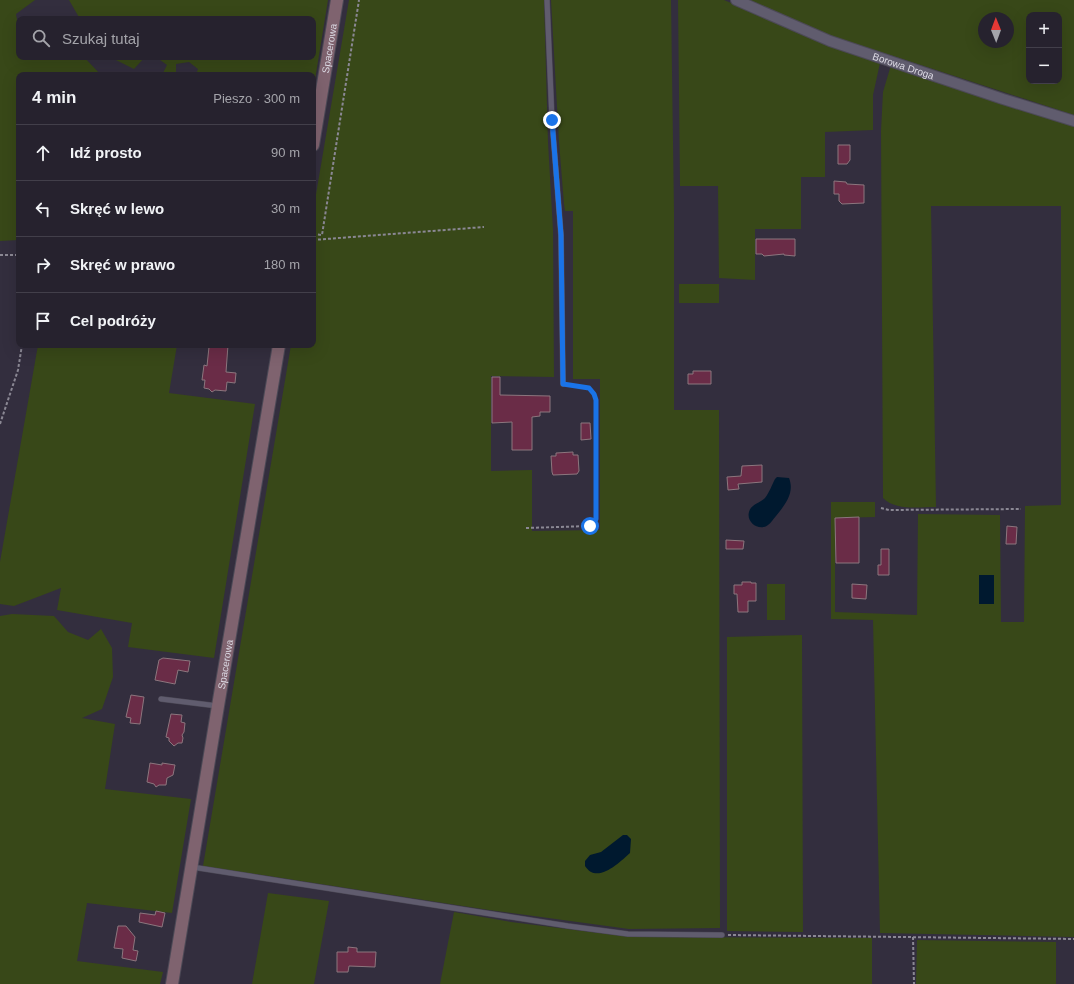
<!DOCTYPE html>
<html lang="pl">
<head>
<meta charset="utf-8">
<style>
	:root { --surface:#26222e; --page:#2e2a36; --text:#f1f3f6; --muted:#a4a4aa; --line:#423f4a }
	body { margin:0; font-family:Arial,sans-serif; background:var(--page); color:var(--text) }
	.controls { position:absolute; right:12px; top:12px; display:grid; overflow:hidden; border-radius:8px; box-shadow:0 4px 16px #0002 }
	.controls button { width:36px; height:36px; display:grid; place-items:center; padding:0; border:0; border-bottom:1px solid var(--line); background:var(--surface); color:var(--text); font:20px sans-serif }
	.compass { position:absolute; left:978px; top:12px; width:36px; height:36px; border-radius:50%; background:var(--surface); box-shadow:0 4px 16px #0002; rotate:359deg }
	.stop { position:absolute; width:12px; height:12px; margin:-9px; border:3px solid #1a73e8; border-radius:50%; background:#fff }
	.stop.end { background:#1a73e8; border-color:#fff; box-shadow:0 1px 4px #0008 }
	.list { margin:0; padding:0; list-style:none }
	h2 { display:flex; justify-content:space-between; align-items:center; height:52px; margin:0; padding:0 16px; font-size:17px }
	h2 small { font-size:13px; font-weight:400; color:var(--muted) }
	.list li { display:grid; grid-template-columns:26px 1fr auto; gap:12px; align-items:center; box-sizing:border-box; height:56px; padding:0 16px; border-top:1px solid var(--line) }
	.list b { display:block; font-size:15px; white-space:nowrap }
	.list em { font-size:13px; font-style:normal; color:var(--muted) }
	.icon { flex:none; width:22px; height:22px; fill:none; stroke:currentColor; stroke-width:2; stroke-linecap:round; stroke-linejoin:round }
	.map { position:relative; flex:none; width:1074px; height:984px; overflow:hidden }
	.search { position:absolute; background:var(--surface); box-shadow:0 4px 16px #0002; left:16px; top:16px; width:300px; height:44px; display:flex; align-items:center; gap:10px; box-sizing:border-box; padding:0 14px; border-radius:8px; color:var(--muted); font-size:15px }
	.panel { position:absolute; background:var(--surface); box-shadow:0 4px 16px #0002; left:16px; top:72px; width:300px; height:276px; border-radius:8px }
	.map>svg:first-child { display:block }
	.green { fill:#384818; fill-rule:evenodd }
	.water { fill:#00192f }
	.building { fill:#6a2c47; stroke:#8c767e }
	.lines { fill:none; stroke-linecap:round; stroke-linejoin:round }
	.lane-casing { stroke:#4c4956; stroke-width:6 }
	.street-casing { stroke:#4c4956; stroke-width:12 }
	.secondary-casing { stroke:#4c4956; stroke-width:14 }
	.path { stroke:#8b8894; stroke-width:2; stroke-dasharray:3 2; stroke-linecap:butt }
	.lane { stroke:#605c6e; stroke-width:5 }
	.street { stroke:#605c6e; stroke-width:10 }
	.secondary { stroke:#7f636f; stroke-width:12 }
	.route { stroke:#1a73e8; stroke-width:5 }
	.labels { text-anchor:middle; dominant-baseline:central; stroke-width:4; stroke-linejoin:round; paint-order:stroke }
	.street-label { font-size:10px; fill:#dbd9e3; stroke:#332e3e }
</style>
</head>
<body>
<div class="map">
<svg width="1074" height="984" viewBox="0 0 1074 984">
	<rect width="100%" height="100%" fill="#332e3e"/>
	<path class="green" d="M0,0H35L16,14L19,31V57H84L101,75H19V240L0,241Z
		M69,0H328L313,92V75H196L198,69L189,62L176,64V75H162L167,65L156,57H313V19H80Z
		M349,0H544L548,142L553,230L554,377L491,376V471L532,470V531L600,530V379H573V211H565L564,204L559,142L551,0H671L674,212V410H719L720,928L629,929L489,910L203,866L291,345H313V212Z
		M678,0H724L834,47L880,63L873,95V130L825,132V177H801V229H755V280L719,278L718,186H680Z
		M749,0H1074V115L832,36ZM1029,15H1059V81H1029ZM984,18H1008V42H984Z
		M110,57H145L134,69Z
		M891,65L1074,126V937L880,933L873,620L831,619V502H875V517L835,518V612L917,615L918,514L1000,515L1001,622H1024L1025,506L1061,505V206H931L936,507C919,507 896,511 883,498L881,131L883,92Z
		M679,284H719V303H679Z
		M38,345H177L169,393L255,404L214,658L128,647L132,623L57,610L61,588L14,606L0,604V562Z
		M767,584H785V620H767Z
		M12,614L54,616L68,632L88,640L101,629L112,648L113,677L102,709L82,718L115,724L105,789L191,799L172,913L87,903L77,961L163,972L160,984H0V616Z
		M802,635L803,932L727,931V637Z
		M268,893L329,901L314,984H252Z
		M454,912L511,922L631,937L872,938V984H440Z
		M917,940L1056,942V984H916Z"/>
	<path class="water" d="M777,477L789,478C795,493 785,505 776,516C773,519 771,523 768,525C759,532 746,522 749,512C751,504 760,503 765,498C769,493 772,485 775,479Z
		M979,575H994V604H979Z
		M623,835H627L631,839L630,853C620,862 597,885 585,866V861L590,855L601,852Z"/>
	<path class="building" d="M838,145H850V160L847,164H838Z
		M834,181L846,182L847,184L864,185V203L842,204L839,201V194H834Z
		M756,239H795V256L784,255V254L764,256L762,254H756Z
		M212,345H228L226,372L236,373L235,383L227,382L226,391L215,390L212,392L209,389L204,388L205,380H202L204,365L207,366L209,347H212Z
		M693,371H711V384H688V374H693Z
		M492,377H500V395L550,396V412H540V416L532,417V450H512V422L492,423Z
		M581,423H590L591,439L581,440Z
		M573,452V455H578L579,471L577,474L553,475L552,472L551,456H556V453Z
		M762,465V482L738,484L739,489L728,490L727,477L741,476L742,466Z
		M859,517V563H836L835,518Z
		M1007,526L1017,527L1016,544H1006Z
		M726,540L744,541L743,549H726Z
		M881,549H889V575H878V565H881Z
		M742,582H751V583H756V601H748V612H738L737,594H734V585H742Z
		M852,584L867,585L866,599L852,598Z
		M163,658L190,661L188,672L178,670L175,684L155,680L159,660Z
		M131,695L144,697L140,724L130,723L131,718L126,717Z
		M171,714L182,715L181,722L185,723L184,732L182,735L183,738L182,743H178L174,746L169,741V738L166,737Z
		M150,763L162,765V763L175,765L173,775L167,778L166,785H159L156,787L154,784L147,782Z
		M156,911L165,913L162,927L139,922L140,913L155,915Z
		M118,926H126L135,937L133,950L138,951L136,961L122,958L123,949L114,948Z
		M348,947L357,948V952H376L375,967L349,966L348,972H337V952H348Z"/>
	<g class="lines">
		<g class="lane-casing">
			<path id="lane" d="M547,0L552,120L561,235L563,384
				M161,699L218,706
				M192,867L568,926L628,934L722,935"/>
		</g>
		<g class="street-casing">
			<g id="street">
				<path id="s1" d="M736,0L830,41L1003,99L1074,121"/>
			</g>
		</g>
		<g class="secondary-casing">
			<g id="secondary">
				<path id="s2" d="M313,145L337,0"/>
				<path id="s3" d="M172,984L218,706L279,345"/>
			</g>
		</g>
		<path class="path" d="M313,234L322,235L359,0
			M313,240L484,227
			M0,255H19
			M0,424L18,370L22,345
			M881,508L889,510L1021,509
			M526,528L590,526L595,523L596,519V400L594,395L589,388L570,385
			M728,935L1074,939
			M913,937L914,984"/>
		<use href="#lane" class="lane"/>
		<use href="#street" class="street"/>
		<use href="#secondary" class="secondary"/>
	</g>
	<g class="lines">
		<path class="route" d="M552,120L561,235L563,384L589,388L594,394L596,400V519L594,523L590,526"/>
	</g>
	<g class="labels">
		<g class="street-label">
			<text stroke="none"><textPath href="#s2" startOffset="98">Spacerowa</textPath></text>
			<text stroke="none"><textPath href="#s1" startOffset="180">Borowa Droga</textPath></text>
			<text stroke="none"><textPath href="#s3" startOffset="324">Spacerowa</textPath></text>
		</g>
	</g>
</svg>
<div class="controls">
<button>+</button>
<button>−</button>
</div>
<svg class="compass" viewBox="-18 -18 36 36"><path d="M0-13l5 13h-10z" fill="#e53935"/><path d="M0 13l5-13h-10z" fill="#a4a4aa"/></svg>
<div class="stop" style="left:590px;top:526px"></div>
<div class="stop end" style="left:552px;top:120px"></div>
<div class="search"><svg class="icon" aria-label="search" viewBox="0 0 24 24"><circle cx="10" cy="10" r="6"/><path d="M15 15l6 6"/></svg>Szukaj tutaj</div>
<section class="panel">
<h2>4 min<small>Pieszo · 300 m</small></h2>
<ul class="list">
<li><svg class="icon" aria-label="ahead" viewBox="0 0 24 24"><path d="M12 20V5M6 11l6-6 6 6"/></svg><div><b>Idź prosto</b></div><em>90 m</em></li>
<li><svg class="icon" aria-label="left" viewBox="0 0 24 24"><path d="M17 20v-9H6M10 6l-5 5 5 5"/></svg><div><b>Skręć w lewo</b></div><em>30 m</em></li>
<li><svg class="icon" aria-label="right" viewBox="0 0 24 24"><path d="M7 20v-9h11M14 6l5 5-5 5"/></svg><div><b>Skręć w prawo</b></div><em>180 m</em></li>
<li><svg class="icon" aria-label="arrive" viewBox="0 0 24 24"><path d="M6 21V4h12l-3 4 3 4H6"/></svg><div><b>Cel podróży</b></div></li>
</ul>
</section>
</div>
</body>
</html>
